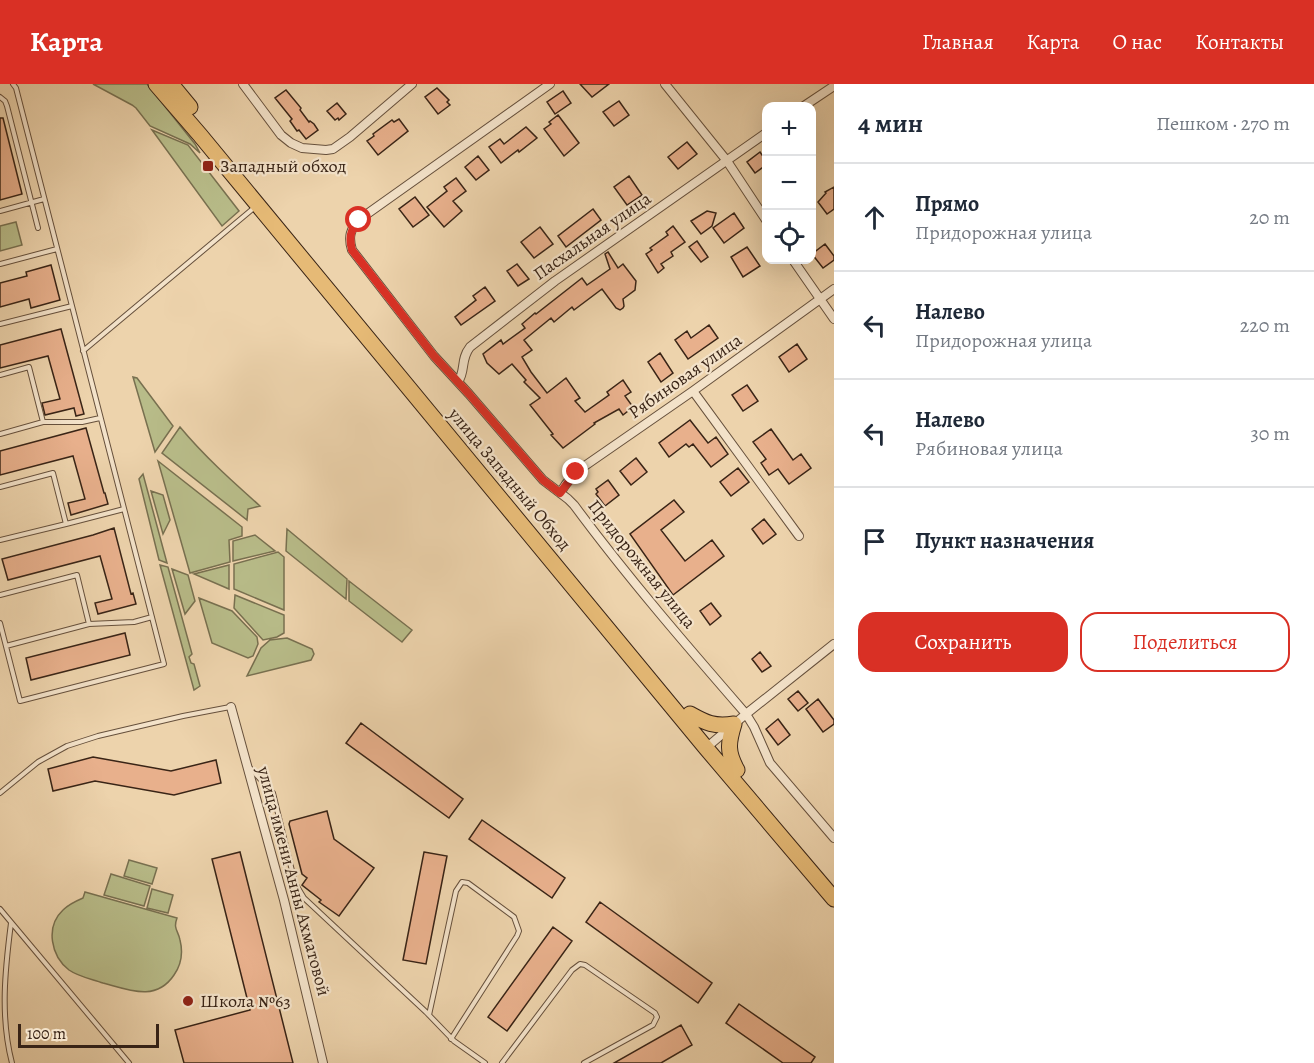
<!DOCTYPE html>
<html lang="ru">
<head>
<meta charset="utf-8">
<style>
	:root { --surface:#fff; --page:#f6f6f7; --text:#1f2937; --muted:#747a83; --line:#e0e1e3; --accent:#d93025 }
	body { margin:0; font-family:Alegreya,serif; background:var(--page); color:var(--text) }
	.controls { position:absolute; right:18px; top:18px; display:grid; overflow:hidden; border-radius:12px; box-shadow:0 6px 24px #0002 }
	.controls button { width:54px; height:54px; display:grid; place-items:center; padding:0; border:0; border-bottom:2px solid var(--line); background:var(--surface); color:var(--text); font:30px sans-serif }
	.scale { position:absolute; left:18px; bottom:15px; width:141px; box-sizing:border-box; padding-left:6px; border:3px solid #392416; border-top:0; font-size:16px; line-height:21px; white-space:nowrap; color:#392416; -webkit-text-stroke:4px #f3e2c9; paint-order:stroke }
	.stop { position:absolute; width:18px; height:18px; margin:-14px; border:4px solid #d93025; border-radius:50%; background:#fff }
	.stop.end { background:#d93025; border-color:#fff; box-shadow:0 2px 6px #0008 }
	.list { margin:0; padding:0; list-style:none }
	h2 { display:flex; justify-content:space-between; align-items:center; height:78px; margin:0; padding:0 24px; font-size:26px }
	h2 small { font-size:20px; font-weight:400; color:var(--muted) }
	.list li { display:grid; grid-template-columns:39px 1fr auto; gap:18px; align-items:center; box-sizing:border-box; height:108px; padding:0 24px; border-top:2px solid var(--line) }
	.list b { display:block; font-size:22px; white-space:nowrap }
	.list p { margin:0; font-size:20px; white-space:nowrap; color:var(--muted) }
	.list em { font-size:20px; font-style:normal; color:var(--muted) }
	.actions { display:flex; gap:12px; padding:18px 24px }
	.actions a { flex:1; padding:14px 0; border:2px solid var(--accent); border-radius:18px; text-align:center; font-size:21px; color:var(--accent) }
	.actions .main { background:var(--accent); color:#fff }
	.icon { flex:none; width:33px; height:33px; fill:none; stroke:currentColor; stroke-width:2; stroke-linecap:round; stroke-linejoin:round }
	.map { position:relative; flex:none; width:834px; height:979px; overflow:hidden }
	header { display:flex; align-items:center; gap:36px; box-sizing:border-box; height:84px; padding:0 30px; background:var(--accent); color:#fff }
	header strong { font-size:28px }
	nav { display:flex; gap:33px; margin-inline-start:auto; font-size:21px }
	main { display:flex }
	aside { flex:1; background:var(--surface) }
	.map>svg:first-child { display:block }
	.green { fill:#b8bc89; stroke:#787050; stroke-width:1.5 }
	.building { fill:#e8b08c; stroke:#392416; stroke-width:1.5 }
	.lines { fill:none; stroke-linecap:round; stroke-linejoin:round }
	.lane-casing { stroke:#66503c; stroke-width:6 }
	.street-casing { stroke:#66503c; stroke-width:10 }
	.highway-casing { stroke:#392416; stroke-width:17 }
	.lane { stroke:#f3e2c9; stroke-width:4 }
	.street { stroke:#f3e2c9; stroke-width:8 }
	.highway { stroke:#e6ba76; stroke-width:15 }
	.route { stroke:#d93025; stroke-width:8 }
	.poi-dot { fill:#8f2418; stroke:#f3e2c9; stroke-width:2 }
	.labels { text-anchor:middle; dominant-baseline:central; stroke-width:4.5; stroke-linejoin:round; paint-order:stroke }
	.poi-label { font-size:18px; fill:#392416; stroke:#f3e2c9; text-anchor:start }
	.street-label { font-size:18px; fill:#392416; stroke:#f3e2c9 }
</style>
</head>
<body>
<header>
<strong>Карта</strong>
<nav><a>Главная</a><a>Карта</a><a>О нас</a><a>Контакты</a></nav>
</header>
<main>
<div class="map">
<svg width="834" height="979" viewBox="0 0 834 979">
	<rect width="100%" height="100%" fill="#edd3ac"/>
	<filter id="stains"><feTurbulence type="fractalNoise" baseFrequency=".00333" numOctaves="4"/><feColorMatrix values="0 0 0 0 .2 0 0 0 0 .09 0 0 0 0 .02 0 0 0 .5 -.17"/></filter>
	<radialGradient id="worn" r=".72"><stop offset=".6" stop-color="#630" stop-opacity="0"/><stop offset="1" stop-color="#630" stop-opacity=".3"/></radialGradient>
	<path class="green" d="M93,0H147L195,60L200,69L190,60L150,42L136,24L132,21Z
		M152,46L188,61L239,127L222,142Z
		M16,138L22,161L0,167V142Z
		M133,293L137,294L173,342L155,368Z
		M180,343C204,372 232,397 260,422L248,425L247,436L162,369Z
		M158,377L242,443V452L229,456L230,478L190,489Z
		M143,390L167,479L159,476L139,395Z
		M151,407L163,411L170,436L163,450Z
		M287,445L347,495L346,515L286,467Z
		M255,451L275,467L233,477V457Z
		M278,468L284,473V526L234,505V480Z
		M160,481L168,483L192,570L189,573L191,579L194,580L200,602L194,606Z
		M229,481V505L194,490Z
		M172,485L188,491L195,517L185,530Z
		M349,497L412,546L402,558L349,517Z
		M235,511L284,531V549L277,553L263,556L234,524Z
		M199,514L232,527L257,553L258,560L253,572L248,574L212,559Z
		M287,554L312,565L314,570L311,576L247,592L261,564L270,556Z
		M129,776L157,784L152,800L124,792Z
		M111,790L150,802L144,822L104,811Z
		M152,805L173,811L168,829L147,824Z
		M85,808L177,834C173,845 178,846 180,856C183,868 181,881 174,891C156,918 129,906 103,899C92,895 79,893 69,886C51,872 45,843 63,826C69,820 76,817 83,814Z"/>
	<path class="building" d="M580,0H609L592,13Z
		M437,4L449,16L447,18L450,21L438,30L425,13Z
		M286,6L301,24L300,26L309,38L310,37L314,40L318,46L306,55L299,46L297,47L290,37L292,35L275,14Z
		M563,7L571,19L555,30L547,18Z
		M619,17L629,31L614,42L603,28Z
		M337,19L346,30L339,36L338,34L335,36L327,27Z
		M558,31L579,59L564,72L544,45L551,40L549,38Z
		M0,34H3L22,110L0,116Z
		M399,35L408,47L378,71L367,57L374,52L373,50L392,36L394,38Z
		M526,43L537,54L519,68L518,66L501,79L489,63L500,55L504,60Z
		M687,58L697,70L678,85L668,73Z
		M760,68L766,77V81L755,89L747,78Z
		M478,72L489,86L476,96L465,83Z
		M629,92L642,111L627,121L614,103Z
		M456,94L466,107L453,117L462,127L444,143L427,123L447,107L444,103Z
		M834,103V125L827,130L818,118L826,109L825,108Z
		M415,113L429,131L413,143L399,125Z
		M593,125L601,136L566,163L558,152Z
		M707,127L716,129L712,142L701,150L691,137Z
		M734,129L744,144L724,159L713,144Z
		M673,142L685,158L671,168L673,172L661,180L664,184L658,189L646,170L652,166L650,164L668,151L666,148Z
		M540,143L553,160L534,174L521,158Z
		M697,157L708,173L701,178L689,163Z
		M825,160L834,172V176L823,184L812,170Z
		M747,163L760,182L743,193L731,173Z
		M608,168L618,184L623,180L636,197L635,206L623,215L624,222L623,224L620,226L616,224L602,205L574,226L572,223L554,238L551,234L524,256L532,266L522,273L531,288L547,309L566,294L580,314L575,317L585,328L609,311L607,308L623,296L631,308L625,312L633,323L623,331L619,325L594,339L595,340L563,364L551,351L553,350L530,321L540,314L524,298L526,296L512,280L499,290L487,279L483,270L501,256L503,260L525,244L522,240L535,229L536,230L582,194L587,201L610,185L605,170Z
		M517,180L529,195L518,202L507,187Z
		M51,181L60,216L31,224L29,215L0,223V199L27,192L26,188Z
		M485,203L495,217L461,241L455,233L476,216L473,212Z
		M709,241L718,254L688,275L675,256L687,247L691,254Z
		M61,245L84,330L76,332L74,324L45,331L42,319L60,315L48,272L0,284V261Z
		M797,260L807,275L789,288L779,273Z
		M660,269L673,289L661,298L648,278Z
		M747,301L758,317L743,327L732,311Z
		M690,336L708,359L716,353L728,370L711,383L693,360L689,363L686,360L669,373L659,359Z
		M86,344L104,409H105L108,420L71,431L68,419L85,415L73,372L0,391V367Z
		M771,345L793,376L801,370L811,384L789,400L778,385L769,391L761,379L766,375L753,358Z
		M636,374L647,388L631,401L620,387Z
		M738,384L749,398L731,412L720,398Z
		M608,396L619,411L605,422L596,410L598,408L596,405Z
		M674,416L684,428L661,446L685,477L712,456L724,472L673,511L630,450Z
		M764,435L776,450L763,460L752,445Z
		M114,444L131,510L133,509L136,520L98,530L95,519L112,515L100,472L8,496L2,475L93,451Z
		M711,519L721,532L710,541L700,527Z
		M125,549L130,571L31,596L26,574Z
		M760,568L771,582L762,588L752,575Z
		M798,607L808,619L798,627L788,615Z
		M818,615L834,636V640L823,648L806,625Z
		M778,635L790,651L778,661L766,645Z
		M361,639L463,715L449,734L346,659Z
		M93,673L171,687L216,676L221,699L174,711L95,697L53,707L48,685Z
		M327,727L334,755L374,784L339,832L319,818L321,816L302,801L307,794L302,790L289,740L290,737Z
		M482,736L565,794L552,814L469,755Z
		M240,768L293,979H184L175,946L250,926L212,775Z
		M424,768L447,772L426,880L403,876Z
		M600,818L712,899L698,919L586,838Z
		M553,843L572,857L507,947L488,933Z
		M739,920L815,973L811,979H783L726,939Z
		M681,941L692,961L661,979H614Z"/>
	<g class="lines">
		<g class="lane-casing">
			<path id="lane" d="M0,13L5,17L7,22L38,144
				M0,127L44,115
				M0,180L57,165
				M0,240L72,222
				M83,267L255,123
				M0,291L29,283L43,338H82L100,334
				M0,350L43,338
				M0,403L53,389L66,440L124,425
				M0,456L66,440
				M0,511L77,491L89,540
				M0,539L20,617L164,580L16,4L13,0
				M6,562L89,540L134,538L152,533
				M250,684L273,709L295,799L304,814L426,928L454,957L485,979
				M0,709L38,678L67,662L98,652L183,632L230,623
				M0,825L129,979
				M11,839C5,886 0,933 12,979
				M429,931L456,807L462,798L468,799L514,833L519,847L517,852L451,955
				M502,979L572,886L580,880L585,881L655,929L657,933L653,941L584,979"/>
		</g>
		<g class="street-casing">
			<path id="street" d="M243,0L281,51L291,59L302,64L326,66L333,65L350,53L412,0
				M550,0L360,135C350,145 348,153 352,166L434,272L469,310L543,396L568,415L574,421C628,494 687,562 746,630L754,643L770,679L834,754
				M665,0L727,77L766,136
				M804,22L834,2
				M793,176L834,235
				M458,298C466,286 460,276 470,263L555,197L766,49
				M693,307L799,452
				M560,409L566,400L576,388L693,307L834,205
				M231,623L284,816L323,979
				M706,664L746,630L834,560"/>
		</g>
		<g class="highway-casing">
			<path id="highway" d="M156,0L200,51L706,664L834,815
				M171,0L190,23
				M690,630C706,639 714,643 734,640C728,659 727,668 737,686"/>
		</g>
		<use href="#lane" class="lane"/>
		<use href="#street" class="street"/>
		<use href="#highway" class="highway"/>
	</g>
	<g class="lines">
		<path class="route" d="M359,136C350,146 349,154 352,166L434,272L469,310L543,396L560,409L576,388"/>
	</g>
	<g class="poi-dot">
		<rect x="202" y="76" width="12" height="12" rx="3"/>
		<circle cx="188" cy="917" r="6"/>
	</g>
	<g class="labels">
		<g class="poi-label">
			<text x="220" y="82">Западный обход</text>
			<text x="200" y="917">Школа №63</text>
		</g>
		<g class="street-label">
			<text transform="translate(592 152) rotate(-35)">Пасхальная улица</text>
			<text transform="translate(685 292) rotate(-35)">Рябиновая улица</text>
			<text transform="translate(510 395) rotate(50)">улица Западный Обход</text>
			<text transform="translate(642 480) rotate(51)">Придорожная улица</text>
			<text transform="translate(294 797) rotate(75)">улица имени Анны Ахматовой</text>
		</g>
	</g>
	<rect width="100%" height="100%" filter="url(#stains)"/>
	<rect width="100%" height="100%" fill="url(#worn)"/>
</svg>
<div class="controls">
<button>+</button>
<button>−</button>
<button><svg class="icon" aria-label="locate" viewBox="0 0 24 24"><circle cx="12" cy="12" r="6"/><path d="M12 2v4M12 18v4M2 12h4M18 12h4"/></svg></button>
</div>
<div class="scale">100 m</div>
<div class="stop" style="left:359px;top:136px"></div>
<div class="stop end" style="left:576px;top:388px"></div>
</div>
<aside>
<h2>4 мин<small>Пешком · 270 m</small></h2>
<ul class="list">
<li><svg class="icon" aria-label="ahead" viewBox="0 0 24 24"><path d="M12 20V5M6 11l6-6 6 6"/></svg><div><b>Прямо</b><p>Придорожная улица</p></div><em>20 m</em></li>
<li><svg class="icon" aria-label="left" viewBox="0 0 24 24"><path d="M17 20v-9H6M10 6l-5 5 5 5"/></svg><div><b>Налево</b><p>Придорожная улица</p></div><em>220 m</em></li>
<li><svg class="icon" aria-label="left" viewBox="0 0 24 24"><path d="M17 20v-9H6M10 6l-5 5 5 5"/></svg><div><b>Налево</b><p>Рябиновая улица</p></div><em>30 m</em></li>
<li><svg class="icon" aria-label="arrive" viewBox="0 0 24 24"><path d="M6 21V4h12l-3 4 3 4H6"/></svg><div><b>Пункт назначения</b></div></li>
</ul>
<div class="actions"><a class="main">Сохранить</a><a>Поделиться</a></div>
</aside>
</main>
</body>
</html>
